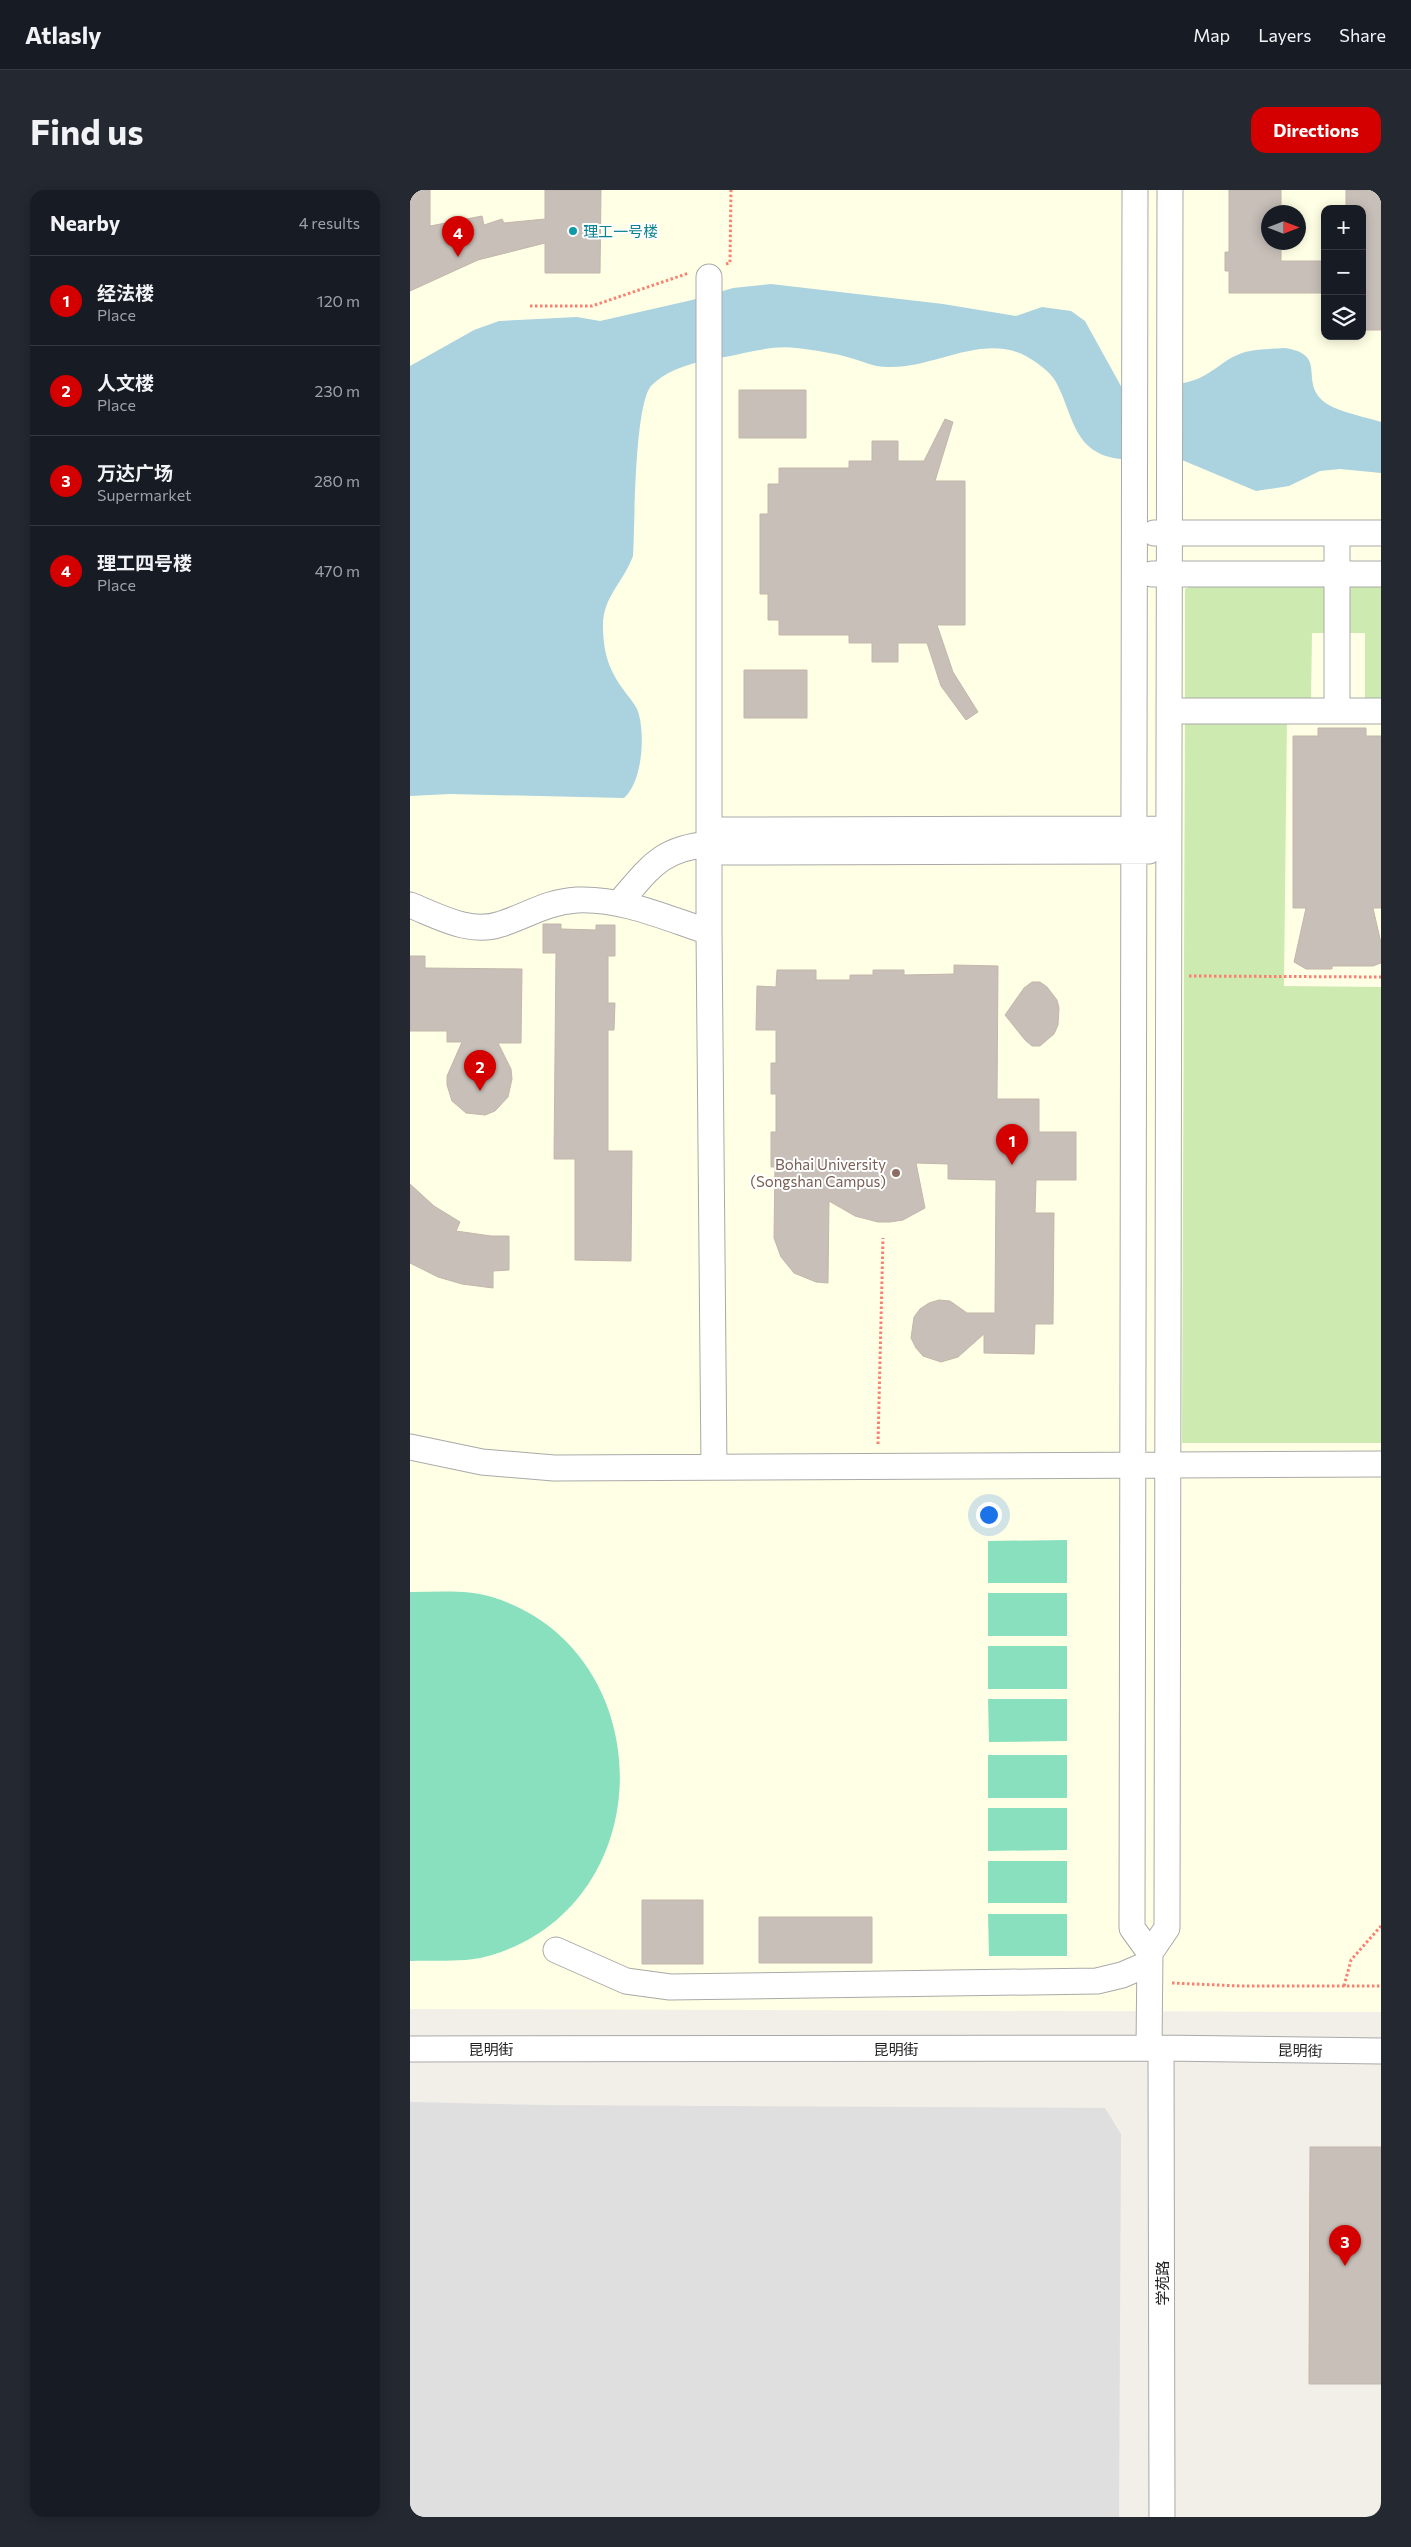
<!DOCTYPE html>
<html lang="en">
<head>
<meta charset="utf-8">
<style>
	:root { --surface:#171b24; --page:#242831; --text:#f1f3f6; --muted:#9ea1a6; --line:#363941; --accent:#d40000 }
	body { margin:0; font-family:Commissioner,"Noto Sans SC",sans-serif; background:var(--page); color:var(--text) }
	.controls { position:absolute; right:15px; top:15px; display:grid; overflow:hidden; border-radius:10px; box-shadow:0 2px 12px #0003 }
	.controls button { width:45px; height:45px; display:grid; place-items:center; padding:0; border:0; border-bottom:1px solid var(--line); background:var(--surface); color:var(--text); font:25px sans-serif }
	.compass { position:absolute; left:851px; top:15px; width:45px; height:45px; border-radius:50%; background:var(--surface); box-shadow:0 2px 12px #0003; rotate:90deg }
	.you { position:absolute; left:578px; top:1324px; width:18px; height:18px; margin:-12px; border:4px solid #fff; border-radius:50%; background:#1a73e8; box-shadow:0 0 0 8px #1a73e833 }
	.badge { display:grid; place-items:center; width:32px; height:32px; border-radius:50%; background:var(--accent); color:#fff; font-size:16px; font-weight:700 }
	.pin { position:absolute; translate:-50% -41px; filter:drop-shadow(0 1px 2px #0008) }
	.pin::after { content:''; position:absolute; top:26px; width:18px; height:15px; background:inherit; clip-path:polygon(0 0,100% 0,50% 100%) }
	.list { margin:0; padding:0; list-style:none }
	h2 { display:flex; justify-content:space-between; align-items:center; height:65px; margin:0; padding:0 20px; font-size:21px }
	h2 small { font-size:16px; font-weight:400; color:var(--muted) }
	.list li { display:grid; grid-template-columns:32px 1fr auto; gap:15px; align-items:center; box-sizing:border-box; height:90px; padding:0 20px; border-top:1px solid var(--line) }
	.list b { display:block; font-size:19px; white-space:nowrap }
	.list p { margin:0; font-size:16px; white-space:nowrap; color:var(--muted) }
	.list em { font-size:16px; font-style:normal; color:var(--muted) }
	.icon { flex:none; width:28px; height:28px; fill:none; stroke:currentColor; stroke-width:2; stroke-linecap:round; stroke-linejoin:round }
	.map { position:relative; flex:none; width:971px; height:2327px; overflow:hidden; border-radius:15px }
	header { display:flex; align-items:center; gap:30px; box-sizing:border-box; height:70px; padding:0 25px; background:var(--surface); border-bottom:1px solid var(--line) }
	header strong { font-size:24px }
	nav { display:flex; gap:28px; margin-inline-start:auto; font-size:18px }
	.intro { display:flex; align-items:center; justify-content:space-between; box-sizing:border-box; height:120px; padding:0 30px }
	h1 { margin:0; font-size:35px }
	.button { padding:12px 22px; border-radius:15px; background:var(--accent); color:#fff; font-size:18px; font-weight:700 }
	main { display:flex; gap:30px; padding:0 30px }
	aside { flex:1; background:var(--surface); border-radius:15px; box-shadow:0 2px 12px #0003 }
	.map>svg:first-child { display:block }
	.residential { fill:#e0dfdf }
	.education { fill:#ffffe5; fill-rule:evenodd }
	.grass { fill:#cdebb0 }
	.pitch { fill:#88e0be }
	.water { fill:#aad3df }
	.building { fill:#c7bfb8; stroke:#c4b6ab }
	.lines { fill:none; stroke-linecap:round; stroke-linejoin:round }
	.minor-casing { stroke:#a9a9a9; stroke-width:27 }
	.path { stroke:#fa8072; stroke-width:3; stroke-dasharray:2.5 2.5; stroke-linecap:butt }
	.minor { stroke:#fff; stroke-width:25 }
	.culture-dot { fill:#0f9aa8; stroke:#fff; stroke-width:2 }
	.education-dot { fill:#8d6e63; stroke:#fff; stroke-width:2 }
	.labels { text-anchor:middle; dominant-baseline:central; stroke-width:4; stroke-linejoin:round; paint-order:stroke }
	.culture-label { font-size:15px; fill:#0d838f; stroke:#fff; text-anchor:start }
	.education-label { font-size:15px; fill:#785e54; stroke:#fff; text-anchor:end }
	.street-label { font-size:15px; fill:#222; stroke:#fff }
</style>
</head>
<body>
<header>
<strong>Atlasly</strong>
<nav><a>Map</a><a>Layers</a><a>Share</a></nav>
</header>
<div class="intro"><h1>Find us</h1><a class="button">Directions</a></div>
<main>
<aside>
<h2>Nearby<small>4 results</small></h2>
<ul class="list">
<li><span class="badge">1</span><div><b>经法楼</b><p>Place</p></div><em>120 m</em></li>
<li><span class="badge">2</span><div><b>人文楼</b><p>Place</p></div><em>230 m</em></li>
<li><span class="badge">3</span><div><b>万达广场</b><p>Supermarket</p></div><em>280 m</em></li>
<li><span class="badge">4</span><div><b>理工四号楼</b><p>Place</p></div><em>470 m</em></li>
</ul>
</aside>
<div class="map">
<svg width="971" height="2327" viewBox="0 0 971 2327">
	<rect width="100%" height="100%" fill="#f2efe9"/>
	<path class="residential" d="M0,1912L134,1915L695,1918L711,1944L709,2327H0Z"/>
	<path class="education" d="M0,0H971V1822L0,1819ZM915,19H952V146H915ZM858,22H888V52H858Z"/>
	<path class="grass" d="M788,392L971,394V509H955V443H902L901,510H775V399Z
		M775,527L877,528L874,796L971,797V1253H772Z"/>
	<path class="pitch" d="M657,1350V1393H578V1351Z
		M0,1402C28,1402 56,1399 82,1407C252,1460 253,1713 82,1765C56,1773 28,1770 0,1771Z
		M657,1403V1446H578V1403Z
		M578,1456H657V1499H578Z
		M578,1509H657V1551L579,1552Z
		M578,1565H657V1608H578Z
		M578,1618H657V1660L578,1661Z
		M578,1671H657V1713H578Z
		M578,1724H657V1766H579Z"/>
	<path class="water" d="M361,94L533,114L606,126L632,117L661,121L675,131L712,198L711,269C663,264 664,226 646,192C640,181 625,171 614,165C571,144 522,179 478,177C464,177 454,172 441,168C424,163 404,160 386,158C363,155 337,163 315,167C289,171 261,177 242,195C224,212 225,337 223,366C214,391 193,407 193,435C193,460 198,479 213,499C218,507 227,515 229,525C235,548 232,592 214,608L40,604L0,606V176L64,140L89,131L167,127L190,131L282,110L323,98Z
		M874,158C918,164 890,189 912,210C923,221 956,227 971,232V283L930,279L910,281L879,296L846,301L772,270L773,193C802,188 811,169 835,162C847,159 861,159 874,158Z"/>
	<path class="building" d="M0,0H20V36L72,26L74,35L92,29L94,33L135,29V0H191L190,83H135V53L68,70L0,101Z
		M819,0H871V22H858V52H871V71H915V103H819V81H815V62H819Z
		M936,0H971V140H952V19H936Z
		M329,200H396V248H329Z
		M535,229L543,232L525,291H555V435H527L543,482L568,522L556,530L531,496L517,453H488V472H462V453H439V445H369V430H358V404H350V324H358V294H369V278H439V271H462V251H488V271H514Z
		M334,480H397V528H334Z
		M908,538H956V546H971V718H963L971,753V773L963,776H922V779H896L884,772L896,718H883V546H908Z
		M133,734H151V739L186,740V735H205V766H198V813H205L204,840H198V961H222L221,1071L165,1070V969H144L146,763H133Z
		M0,766H15V778L112,779L111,853H88L101,879L102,889L98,907L85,921L75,925L56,923L42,911L37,895V886L52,852H37V841H0Z
		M544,775L588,776L587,909H629V942H666V990H626L625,1023H644L643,1134H625L624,1164L574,1163V1144L548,1167L531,1172L513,1166L506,1158L501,1148L504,1127L510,1119L519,1113L529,1110L540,1111L557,1123H585L586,990L538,989V974L506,973L515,1018L493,1030L480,1032H468L445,1026L419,1011L418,1093L406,1092L384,1083L371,1067L364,1048L365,977H361V942H366V904H361V873H366V840H346L347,796L366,797L367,780H406V790H440V785H463V780H494V785L544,784Z
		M622,792H630L637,797L647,810L649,818L648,835L644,844L630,856H622L615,850L595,825L614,798Z
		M0,994L24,1016L50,1032L46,1041L81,1046H99V1080L83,1081V1098L52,1094L28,1087L0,1073Z
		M232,1710H293V1774H232Z
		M349,1727H462V1773H349Z
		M900,1957H971V2194H899Z"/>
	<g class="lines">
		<g class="minor-casing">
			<path id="minor" d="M725,0L722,1738L740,1763
				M299,87V742L304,1277
				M744,343H971
				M927,343V521
				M742,384H971
				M759,521H971
				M299,640L759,639
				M299,662L739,661
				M209,713C240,678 249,659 299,654
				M0,715C28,726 60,745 91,734C119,725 136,712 167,710C213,708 256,728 299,742
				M0,1257L72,1272L144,1278L971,1274
				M146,1760L216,1791L260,1797L687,1791L712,1785L740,1773
				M739,1858L740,1763L757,1738L760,0
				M751,1858L752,2327
				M0,1859L751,1858L971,1861"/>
		</g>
		<path class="path" d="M316,74L320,73L321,0
			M120,116H182L279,83
			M779,786L971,787
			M468,1254L473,1048
			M762,1793L830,1796H971
			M934,1796L941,1770L971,1736"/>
		<use href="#minor" class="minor"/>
	</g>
	<circle class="culture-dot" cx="163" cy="41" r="5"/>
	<circle class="education-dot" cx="486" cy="983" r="5"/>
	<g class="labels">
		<g class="culture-label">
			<text x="173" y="41">理工一号楼</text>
		</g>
		<g class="education-label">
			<text x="476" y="974">Bohai University<tspan x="476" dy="17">(Songshan Campus)</tspan></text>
		</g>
		<g class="street-label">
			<text x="81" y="1859">昆明街</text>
			<text x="486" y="1859">昆明街</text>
			<text transform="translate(890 1860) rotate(1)">昆明街</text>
			<text transform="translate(752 2093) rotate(-90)">学苑路</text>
		</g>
	</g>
</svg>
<div class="controls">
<button>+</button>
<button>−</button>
<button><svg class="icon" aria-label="layers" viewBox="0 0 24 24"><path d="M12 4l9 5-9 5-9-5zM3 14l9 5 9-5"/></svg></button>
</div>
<svg class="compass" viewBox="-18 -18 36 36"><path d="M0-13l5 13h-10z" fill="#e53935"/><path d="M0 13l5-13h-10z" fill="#9ea1a6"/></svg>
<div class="you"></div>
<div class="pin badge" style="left:602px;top:975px">1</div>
<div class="pin badge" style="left:70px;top:901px">2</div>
<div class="pin badge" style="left:935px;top:2076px">3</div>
<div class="pin badge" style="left:48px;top:67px">4</div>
</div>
</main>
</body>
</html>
